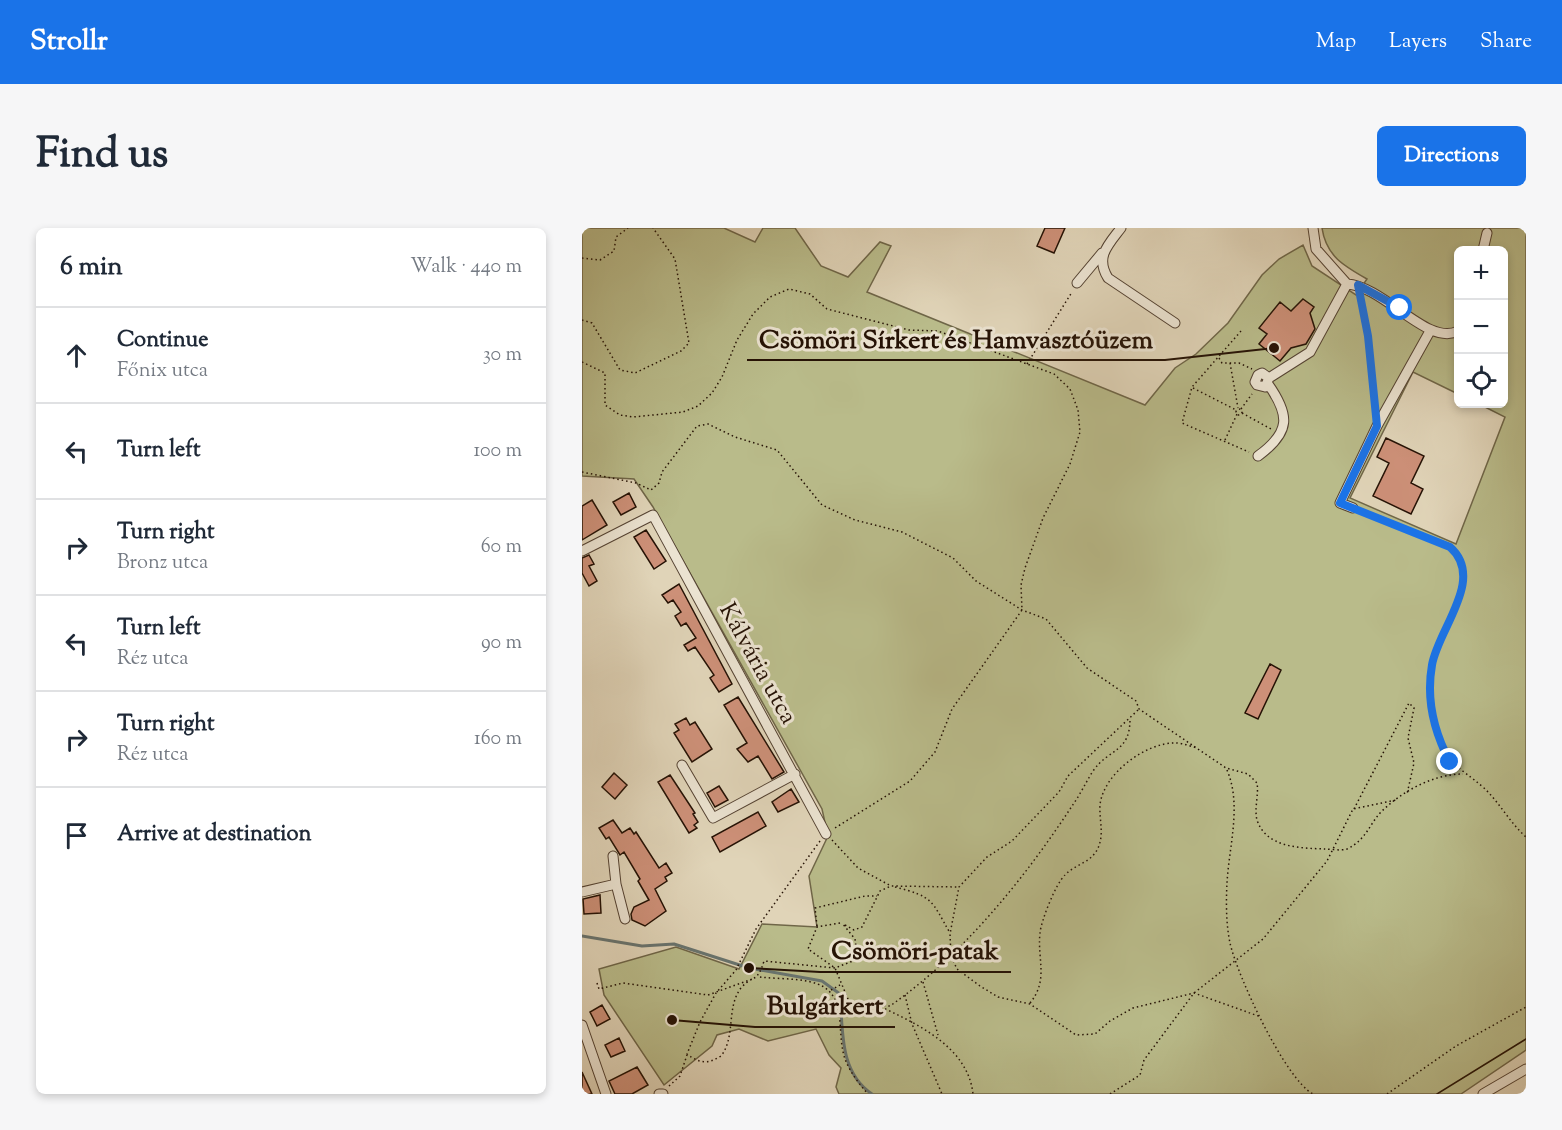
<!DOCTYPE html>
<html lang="en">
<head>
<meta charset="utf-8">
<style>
	:root { --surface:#fff; --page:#f6f6f7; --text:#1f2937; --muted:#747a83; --line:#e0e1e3; --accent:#1a73e8 }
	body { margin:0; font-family:"Sorts Mill Goudy",serif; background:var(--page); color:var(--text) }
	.controls { position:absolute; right:18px; top:18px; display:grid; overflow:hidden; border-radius:9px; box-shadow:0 3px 9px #0003 }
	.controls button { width:54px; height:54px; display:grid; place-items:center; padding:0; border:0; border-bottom:2px solid var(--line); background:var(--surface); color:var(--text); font:30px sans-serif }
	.stop { position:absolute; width:18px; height:18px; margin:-14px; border:4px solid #1a73e8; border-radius:50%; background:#fff }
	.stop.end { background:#1a73e8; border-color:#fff; box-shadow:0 2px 6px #0008 }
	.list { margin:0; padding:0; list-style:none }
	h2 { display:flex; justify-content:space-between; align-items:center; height:78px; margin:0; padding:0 24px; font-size:26px }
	h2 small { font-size:20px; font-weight:400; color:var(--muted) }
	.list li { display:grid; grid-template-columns:39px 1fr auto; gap:18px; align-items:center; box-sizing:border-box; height:96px; padding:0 24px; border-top:2px solid var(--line) }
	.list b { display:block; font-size:22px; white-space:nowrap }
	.list p { margin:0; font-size:20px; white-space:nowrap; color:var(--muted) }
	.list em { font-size:20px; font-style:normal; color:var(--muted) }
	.icon { flex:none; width:33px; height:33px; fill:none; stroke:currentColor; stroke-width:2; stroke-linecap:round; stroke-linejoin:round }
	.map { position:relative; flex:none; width:944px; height:866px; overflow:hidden; border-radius:9px }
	header { display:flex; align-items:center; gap:36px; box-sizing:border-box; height:84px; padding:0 30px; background:var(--accent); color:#fff }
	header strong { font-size:28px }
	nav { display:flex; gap:33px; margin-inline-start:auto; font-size:21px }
	.intro { display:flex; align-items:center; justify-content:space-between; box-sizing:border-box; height:144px; padding:0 36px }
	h1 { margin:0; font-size:42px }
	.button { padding:15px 27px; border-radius:9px; background:var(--accent); color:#fff; font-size:21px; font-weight:700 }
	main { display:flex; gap:36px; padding:0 36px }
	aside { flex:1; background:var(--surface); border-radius:9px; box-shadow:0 3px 9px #0003 }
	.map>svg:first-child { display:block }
	.green { fill:#b9bb8a; stroke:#6f6648; stroke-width:1.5; fill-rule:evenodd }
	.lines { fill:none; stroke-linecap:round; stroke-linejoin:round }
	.stream { stroke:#697570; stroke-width:3 }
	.building { fill:#cd9078; stroke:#251205; stroke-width:1.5 }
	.minor-casing { stroke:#544232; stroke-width:11 }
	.path { stroke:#251205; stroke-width:1.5; stroke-dasharray:1.5 3; stroke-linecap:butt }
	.minor { stroke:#ebe3d1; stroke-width:9 }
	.tram { stroke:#251205; stroke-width:1.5 }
	.route { stroke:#1a73e8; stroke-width:8 }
	.labels { text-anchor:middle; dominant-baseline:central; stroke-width:6; stroke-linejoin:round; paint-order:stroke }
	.street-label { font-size:24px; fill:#251205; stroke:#ebe3d1 }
	.leader { fill:none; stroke:#251205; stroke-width:2 }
	.callout-dot { fill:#251205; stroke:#ebe3d1; stroke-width:2 }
	.callout-label { font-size:26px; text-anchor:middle; font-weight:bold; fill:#251205; stroke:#ebe3d1; stroke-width:6; stroke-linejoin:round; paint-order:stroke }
</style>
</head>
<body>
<header>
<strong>Strollr</strong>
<nav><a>Map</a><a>Layers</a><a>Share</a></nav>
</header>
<div class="intro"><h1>Find us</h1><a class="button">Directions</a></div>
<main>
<aside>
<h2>6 min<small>Walk · 440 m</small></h2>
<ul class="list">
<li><svg class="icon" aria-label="ahead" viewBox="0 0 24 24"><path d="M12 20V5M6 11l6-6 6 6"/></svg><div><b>Continue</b><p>Főnix utca</p></div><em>30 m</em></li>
<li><svg class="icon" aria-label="left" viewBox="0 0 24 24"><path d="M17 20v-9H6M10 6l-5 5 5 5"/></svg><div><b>Turn left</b></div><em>100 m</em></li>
<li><svg class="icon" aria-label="right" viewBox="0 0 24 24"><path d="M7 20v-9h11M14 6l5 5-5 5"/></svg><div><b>Turn right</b><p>Bronz utca</p></div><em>60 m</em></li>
<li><svg class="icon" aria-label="left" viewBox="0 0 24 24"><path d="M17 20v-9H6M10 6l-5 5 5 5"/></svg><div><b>Turn left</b><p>Réz utca</p></div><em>90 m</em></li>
<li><svg class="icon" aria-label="right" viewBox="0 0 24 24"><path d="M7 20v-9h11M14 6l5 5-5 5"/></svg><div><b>Turn right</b><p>Réz utca</p></div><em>160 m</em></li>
<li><svg class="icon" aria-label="arrive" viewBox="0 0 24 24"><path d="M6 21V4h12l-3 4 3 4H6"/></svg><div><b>Arrive at destination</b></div></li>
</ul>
</aside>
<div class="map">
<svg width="944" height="866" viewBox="0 0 944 866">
	<rect width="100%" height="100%" fill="#e0d4b8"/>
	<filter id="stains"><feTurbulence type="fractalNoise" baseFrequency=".00333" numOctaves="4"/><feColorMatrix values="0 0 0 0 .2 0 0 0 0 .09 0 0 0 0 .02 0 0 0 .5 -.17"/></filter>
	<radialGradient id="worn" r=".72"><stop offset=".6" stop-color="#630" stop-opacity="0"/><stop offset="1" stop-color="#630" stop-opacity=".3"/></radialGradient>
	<path class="green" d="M0,0H142L173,14L181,0H213L239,38L266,49L298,14L309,18L285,64L563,177L593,140L614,126L646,95L680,47L697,31L721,17L730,38L774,67L785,51C762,38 744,28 740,0H944V822L879,866H257L254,859L259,840L247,827L234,801L186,813L157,801L135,807L130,818L82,857L22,767L17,741L94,719L157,741L180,696L235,699L227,648L246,608L240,581L71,279L52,251L0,248ZM876,22H921V176H897L923,189L874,316L768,270L831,144L876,166Z"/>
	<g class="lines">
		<path class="stream" d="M0,708L60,718L92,716L167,740L240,753L258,766C261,802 257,844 290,866"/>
	</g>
	<path class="building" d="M463,0H483L472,25L455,18Z
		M721,71L732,79L728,85L733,101L724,116L709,120L698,133L677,116L685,106L677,100L698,74L709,83Z
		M804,210L842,228L829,255L841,261L829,286L791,268L807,235L795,229Z
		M47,265L54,279L39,287L31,274Z
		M10,272L25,297L0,312V278Z
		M64,302L84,333L72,341L52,309Z
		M7,327L12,336L7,338L15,353L7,358L0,345V330Z
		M97,356L150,456L137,464L128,450L132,447L113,419L106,423L102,417L114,410L104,395L99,398L93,388L99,384L91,372L86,375L80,367Z
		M688,436L699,442L676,491L663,485Z
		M156,469L202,544L190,551L176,528L166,534L155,521L165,515L142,477Z
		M104,490L108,497L113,494L130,521L110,534L92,505L97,502L93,496Z
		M32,545L45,557L33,571L20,559Z
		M88,547L113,585L111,586L116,594L112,597L115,600L107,605L76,554Z
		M137,558L146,572L133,579L125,565Z
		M209,561L217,574L196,584L190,574Z
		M176,584L184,598L138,624L130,609Z
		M31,592L40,605L48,600L52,606L54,604L77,640L84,635L90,645L83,649L85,653L73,661L84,683L63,698L50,692L49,686L52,679L67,672L56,653L58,651L42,624L38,627L27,609L24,611L17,600Z
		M18,667L19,685L2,686L1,671Z
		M20,777L28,791L15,798L8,784Z
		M37,810L43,823L29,829L23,817Z
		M55,839L66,857L50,866H33L27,853Z
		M0,844L10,866H0Z"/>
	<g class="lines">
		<g class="minor-casing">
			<path id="minor" d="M539,0C526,17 513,29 526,50L593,95
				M731,0L734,21L765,56C802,58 846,119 876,103
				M901,22L905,5
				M495,55L520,25
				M687,150L680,145L676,147L673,154L675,157L683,159L687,150L728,124L765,56
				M676,228C709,204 708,187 686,156
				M771,280L758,275L795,198L848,103
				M0,323L71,287L244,606
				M100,537L131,590L213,546
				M31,628L34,656
				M0,664L34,656L43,691
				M0,797L24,866
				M77,866H81
				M901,866L944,841"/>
		</g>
		<path class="path" d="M0,30L18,32L32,23L34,9L46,0
			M778,69L786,108L793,183
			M0,92L10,95L38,142L53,145L99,123L107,115L93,31L71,0
			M659,103L610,159L600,195L667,224
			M637,130L640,135H657L670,141
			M0,134L23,145V177L38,187L51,189L101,184L116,178L130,165L140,149L155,112L171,86L188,69L207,61L228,66L245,81L327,102L356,103L472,146L488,161L496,182L498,204L488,236L461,290L443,340L439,357L440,382L370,481L353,524L328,553L253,600
			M648,135L656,180
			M445,136L490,64
			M611,160L654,182
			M654 184a3 3 0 1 1 6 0a3 3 0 1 1-6 0Z
			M659,181L670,166
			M660,185L689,201
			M643,212L655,186
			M0,244L54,255L69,262L77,255L80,244L115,198L126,196L153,209L195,222L240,277L273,292L320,304L371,330L394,353L440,382L464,391L505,440L554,473L557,481L644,540L666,546L675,555C677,566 672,581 675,592C684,620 719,620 742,621C749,621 759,623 765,621C785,611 786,598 799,584C820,563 852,546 881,546
			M781,284L868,319C900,348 865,389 854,419C846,442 846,479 853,502C864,537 877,538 902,560C918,575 928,595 944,609
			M556,482L486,548L477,564L430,613L405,629L377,659L368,706L369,728L375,741L398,758L416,769L448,776L494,807L513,806L528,793L551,780L612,765L679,789
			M645,542C660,577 647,618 645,655C644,674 644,696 648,715C655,747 703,851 731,866
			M772,581L827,475L832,480L826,510L832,535L825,566
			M250,612L276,640L309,658
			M238,613L174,701L154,742L134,765L118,794L105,826C118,836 126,836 139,828C154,809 144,779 159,760C171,746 175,756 182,733L253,740L276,731L273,711L260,695
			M313,659C352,669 349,672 368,705
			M258,695L235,699L226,721L253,740L268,776L308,778C382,726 443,650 492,575C499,565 504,554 511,543C527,520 548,525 548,491
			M263,697L272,702L280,699L298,663L309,658L377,659
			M235,698L233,680L283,668H295
			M178,749C194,751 213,750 229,754C268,763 253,802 263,831C268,844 277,856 286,866
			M341,754L356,807
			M15,755L17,761L41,755L126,767L173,750
			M249,762L258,757
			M323,767L330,796L360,866
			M448,775C467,752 455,731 458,705C459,693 474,655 483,647C492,637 508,635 515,622C523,607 517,593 518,577C521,546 564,514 594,515C601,515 610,519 616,520
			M295,777C333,795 386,818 391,866
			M87,858L98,848L105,827
			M528,866L558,847L562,832L612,765L681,711L745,633L771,581L814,572
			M805,866L874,818L944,779"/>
		<use href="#minor" class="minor"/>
		<path class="tram" d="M855,866L944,811"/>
	</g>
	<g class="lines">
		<path class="route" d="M818,80L776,57L786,108L795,198L758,275L868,319C904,351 856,401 850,437C844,471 852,504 868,534"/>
	</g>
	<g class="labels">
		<g class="street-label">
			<text transform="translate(175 436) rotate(61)">Kálvária utca</text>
		</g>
	</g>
	<path class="leader" d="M692 120L583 132H165M167 740L238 744H429M90 792L173 799H313"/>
	<g class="callout-dot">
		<circle cx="692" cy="120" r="6"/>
		<circle cx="167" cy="740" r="6"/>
		<circle cx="90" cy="792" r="6"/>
	</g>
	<g class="callout-label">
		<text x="374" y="120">Csömöri Sírkert és Hamvasztóüzem</text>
		<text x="333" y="731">Csömöri-patak</text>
		<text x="243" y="786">Bulgárkert</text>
	</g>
	<rect width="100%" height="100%" filter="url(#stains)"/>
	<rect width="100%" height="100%" fill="url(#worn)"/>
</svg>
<div class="controls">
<button>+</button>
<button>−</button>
<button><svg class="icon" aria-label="locate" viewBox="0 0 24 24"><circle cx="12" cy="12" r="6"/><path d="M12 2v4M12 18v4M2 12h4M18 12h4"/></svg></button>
</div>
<div class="stop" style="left:818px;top:80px"></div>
<div class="stop end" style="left:868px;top:534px"></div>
</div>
</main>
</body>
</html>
